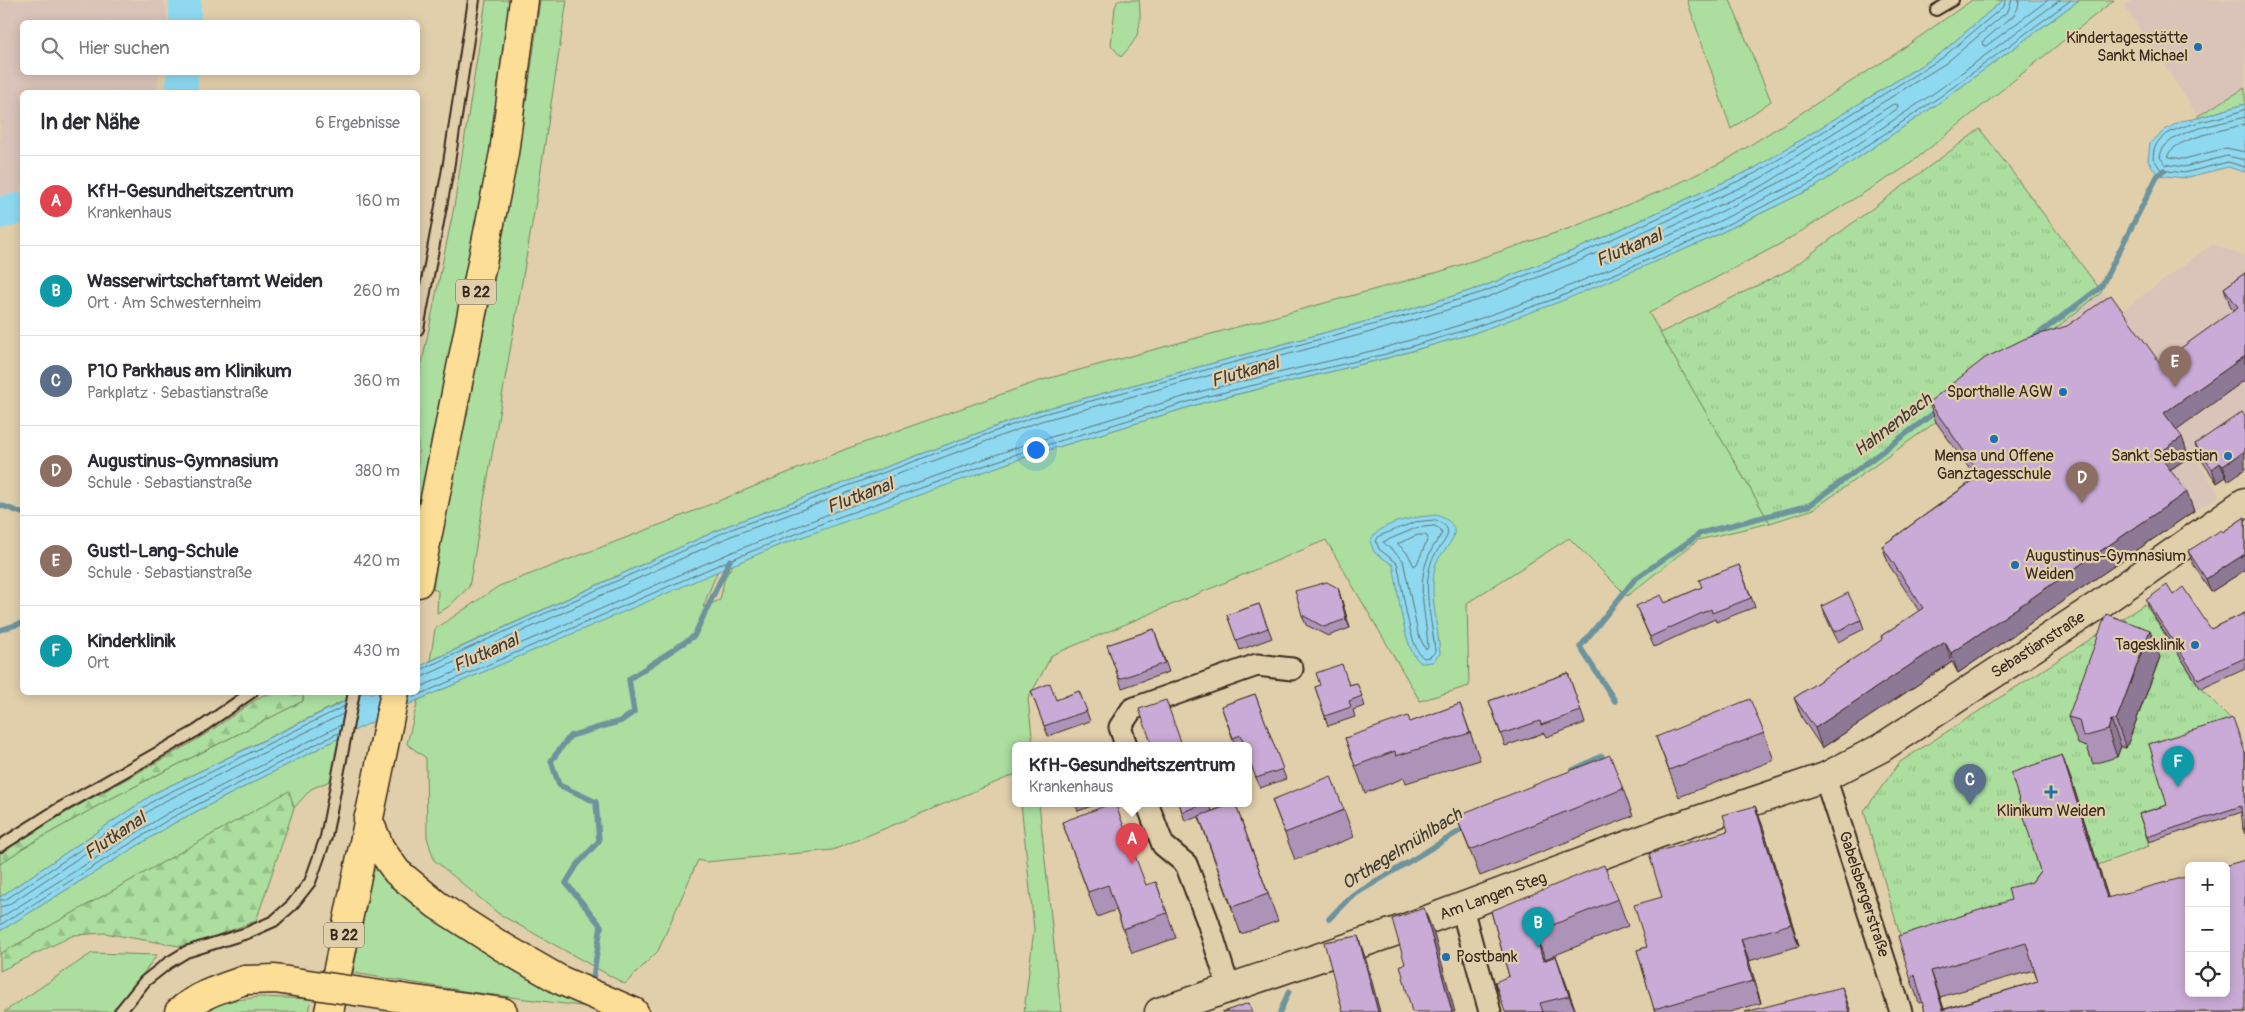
<!DOCTYPE html>
<html lang="de">
<head>
<meta charset="utf-8">
<style>
	:root { --surface:#fff; --page:#f2f2f3; --text:#2b2b33; --muted:#7c7c81; --line:#e1e1e2; --accent:#7c3aed }
	body { margin:0; font-family:Pangolin,sans-serif; background:var(--page); color:var(--text) }
	.controls { position:absolute; right:15px; bottom:15px; display:grid; overflow:hidden; border-radius:8px; box-shadow:0 2px 12px #0003 }
	.controls button { width:45px; height:45px; display:grid; place-items:center; padding:0; border:0; border-bottom:1px solid var(--line); background:var(--surface); color:var(--text); font:25px sans-serif }
	.you { position:absolute; left:1035px; top:449px; width:18px; height:18px; margin:-12px; border:4px solid #fff; border-radius:50%; background:#1a73e8; box-shadow:0 0 0 8px #1a73e833 }
	.badge { display:grid; place-items:center; width:32px; height:32px; border-radius:50%; background:var(--accent); color:#fff; font-size:16px; font-weight:700 }
	.pin { position:absolute; translate:-50% -41px; filter:drop-shadow(0 1px 2px #0008) }
	.pin::after { content:''; position:absolute; top:26px; width:18px; height:15px; background:inherit; clip-path:polygon(0 0,100% 0,50% 100%) }
	.popup { position:absolute; left:1012px; top:742px; width:240px; height:65px; box-sizing:border-box; display:grid; place-content:center; border-radius:8px; background:var(--surface); filter:drop-shadow(0 1px 4px #0005); font-size:16px; white-space:nowrap; color:var(--muted) }
	.popup b { font-size:19px; color:var(--text) }
	.popup::after { content:''; position:absolute; left:50%; top:100%; margin-left:-10px; border:10px solid transparent; border-top-color:var(--surface) }
	.list { margin:0; padding:0; list-style:none }
	h2 { display:flex; justify-content:space-between; align-items:center; height:65px; margin:0; padding:0 20px; font-size:21px }
	h2 small { font-size:16px; font-weight:400; color:var(--muted) }
	.list li { display:grid; grid-template-columns:32px 1fr auto; gap:15px; align-items:center; box-sizing:border-box; height:90px; padding:0 20px; border-top:1px solid var(--line) }
	.list b { display:block; font-size:19px; white-space:nowrap }
	.list p { margin:0; font-size:16px; white-space:nowrap; color:var(--muted) }
	.list em { font-size:16px; font-style:normal; color:var(--muted) }
	.icon { flex:none; width:28px; height:28px; fill:none; stroke:currentColor; stroke-width:2; stroke-linecap:round; stroke-linejoin:round }
	.map { position:relative; flex:none; width:2245px; height:1012px; overflow:hidden }
	.search { position:absolute; background:var(--surface); box-shadow:0 2px 12px #0003; left:20px; top:20px; width:400px; height:55px; display:flex; align-items:center; gap:12px; box-sizing:border-box; padding:0 18px; border-radius:8px; color:var(--muted); font-size:19px }
	.panel { position:absolute; background:var(--surface); box-shadow:0 2px 12px #0003; left:20px; top:90px; width:400px; height:605px; border-radius:8px }
	.map>svg:first-child { display:block }
	.built { fill:#dac4b9 }
	.grass { fill:#abde9f; stroke:#73845e }
	.forest { fill:url(#forest-firs); stroke:#73845e }
	.park { fill:url(#park-tufts); stroke:#73845e; fill-rule:evenodd }
	.water { fill:#8fd9f0; stroke:#6d939c }
	.lines { fill:none; stroke-linecap:round; stroke-linejoin:round }
	.shore { stroke:#5d7072; stroke-width:1 }
	.stream { stroke:#6d939c; stroke-width:5.5 }
	.river { stroke:#8fd9f0; stroke-width:32 }
	.lane-casing { stroke:#3b2a1e; stroke-width:14 }
	.street-casing { stroke:#3b2a1e; stroke-width:25 }
	.secondary-casing { stroke:#3b2a1e; stroke-width:31 }
	.primary-casing { stroke:#3b2a1e; stroke-width:31 }
	.lane { stroke:#e1cfac; stroke-width:10 }
	.street { stroke:#e1cfac; stroke-width:21 }
	.secondary { stroke:#e1cfac; stroke-width:28 }
	.primary { stroke:#fcde96; stroke-width:28 }
	.primary-bridge-casing { stroke:#3b2a1e; stroke-width:31; stroke-linecap:butt }
	.primary-bridge { stroke:#fcde96; stroke-width:28 }
	.wall { fill:#ae93b9; stroke:#3b2a1e; fill-rule:evenodd }
	.shaded-wall { fill:#8d7896; stroke:#3b2a1e }
	.building { fill:#caabd7; stroke:#3b2a1e; fill-rule:evenodd }
	.poi-dot { fill:#1f6fb2; stroke:#e1cfac; stroke-width:2 }
	.labels { text-anchor:middle; dominant-baseline:central; stroke-width:4.5; stroke-linejoin:round; paint-order:stroke }
	.shield { fill:#e1cfac; stroke:#6d5c49; stroke-width:1 }
	.shield-label { font-size:15px; font-weight:bold; fill:#3b2a1e }
	.poi-label { font-size:16px; fill:#3b2a1e; stroke:#e1cfac; text-anchor:end }
	.street-label { font-size:16px; fill:#3b2a1e; stroke:#e1cfac }
	.water-label { font-size:18px; font-style:italic; fill:#433c33; stroke:#e1cfac }
</style>
</head>
<body>
<div class="map">
<svg width="2245" height="1012" viewBox="0 0 2245 1012">
	<defs>
		<pattern id="forest-firs" width="22" height="20" patternUnits="userSpaceOnUse" patternTransform="scale(1.25)"><rect width="22" height="20" fill="#abde9f"/><path d="M5 1l3.5 6h-7zM16 11l3.5 6h-7z" fill="#94bf88"/></pattern>
		<pattern id="park-tufts" width="24" height="20" patternUnits="userSpaceOnUse" patternTransform="scale(1.25)"><rect width="24" height="20" fill="#abde9f"/><path d="M3 7l-1-3M5 7V3M7 7l1-3M15 17l-1-3M17 17v-4M19 17l1-3" fill="none" stroke="#94bf88"/></pattern>
	</defs>
	<rect width="100%" height="100%" fill="#e1cfac"/>
	<filter id="ink" filterUnits="userSpaceOnUse"><feTurbulence type="fractalNoise" baseFrequency=".02" numOctaves="2"/><feDisplacementMap in="SourceGraphic" scale="10" xChannelSelector="R" yChannelSelector="G"/><feConvolveMatrix kernelMatrix="1 2 1 2 8 2 1 2 1" color-interpolation-filters="sRGB"/></filter>
	<g filter="url(#ink)">
		<path class="built" d="M0,0H164L168,22H22V72L159,73L156,92H22V190L0,201Z
			M2132,0H2245V89L2198,116L2124,6Z
			M2212,244L2245,256V418L2195,455L2220,496L2194,511L2165,473L1992,378L2102,292L2119,313Z"/>
		<path class="grass" d="M486,0H511L497,116L418,519V382L454,207Z
			M540,0H567L537,195L469,587L448,607L437,613L438,591L433,589L440,543C476,362 519,183 540,0Z
			M1118,0H1139C1142,27 1140,37 1121,57L1111,45L1115,7Z
			M1687,0H1730L1771,101L1731,129Z
			M1972,0H2003L1940,54L1755,168L1575,250L1482,287L1408,310L1038,411L727,526L430,661L435,629L499,586L662,524L846,449L1039,381L1442,271L1573,227L1671,187L1728,159L1895,54Z
			M2079,0H2114L1906,167L1782,243L1649,313L1770,523L1698,540L1627,596L1569,538L1467,603L1469,686L1420,701L1326,540L1052,655L1028,699L1033,745H1016V774L833,850L705,862L698,860L658,951L625,984L499,914L434,860L427,837L426,758L407,744L418,700L718,570L703,607L720,600L725,577L734,563L838,522L1022,458L1209,401L1387,358L1474,333L1702,242L1815,187L1943,100Z
			M2245,88V104L2198,118V116Z
			M303,693H349L348,699L155,793L0,897V864L23,848L106,801L303,701Z
			M341,737L332,780L311,789L294,808L289,792L0,954V931L174,823Z
			M1021,803H1039L1061,1012H1024L1034,929Z
			M380,867L596,1008L464,991L353,973L372,872Z
			M92,953L157,955L115,1012H4Z
			M259,997L312,999L309,1012H201L215,1003Z"/>
		<path class="forest" d="M268,692L303,693V701L106,801L23,848L0,864V854C61,812 127,780 191,743C218,728 241,708 268,692Z
			M289,791L294,808L256,921L185,947L104,933L74,935L0,971V954Z"/>
		<path class="park" d="M1980,129L2102,292L1936,422L1814,509L1770,523L1660,333L1789,270Z
			M2145,604L2201,689L2235,723L2151,749L2169,809L2141,819L2149,846L2098,865L2072,782L2050,897L1908,963L1864,811L1900,762ZM2160,657L2126,748L2088,747L2079,744Z"/>
		<path class="water" d="M2003,0H2079L1943,100L1815,187L1702,242L1559,302L1474,333L1387,358L1209,401L1022,458L777,546L418,700L341,737L174,823L0,931V897L155,793L362,693L418,692V667L727,526L1038,411L1408,310L1482,287L1575,250L1755,168L1940,54Z
			M2245,104V172L2228,167L2184,178L2158,175L2148,161L2150,143L2165,130L2181,121L2198,118Z
			M1437,515C1443,518 1452,521 1454,529C1456,542 1439,553 1435,566C1429,594 1438,626 1440,654L1432,662L1422,663C1403,655 1398,585 1393,565L1374,552L1370,541C1381,521 1415,517 1437,515Z"/>
		<g class="lines">
			<path class="shore" d="M2019,0L2018,8L2014,15L1982,42L1983,45L1986,46L2048,0
				M1894,104L1898,105L1897,109L1805,170L1694,225L1607,262L1604,261L1605,257L1764,185Z
				M2245,109C2223,121 2165,122 2155,147C2153,150 2154,155 2153,158L2161,170L2184,173L2228,162L2245,167
				M2245,117C2222,124 2163,130 2160,157L2165,164L2184,167L2227,156L2245,160
				M2245,124C2226,130 2175,138 2168,155L2169,157L2184,159L2226,148L2245,152
				M1436,520C1463,532 1436,545 1431,563C1422,590 1433,624 1435,652L1430,657L1424,658C1409,651 1402,581 1397,563L1379,549L1376,541L1379,536L1415,522Z
				M1435,526L1440,529L1442,534C1411,573 1425,602 1428,647L1426,650L1418,634L1403,560L1383,542L1416,528Z
				M1418,535H1426L1428,538L1417,564L1414,566L1408,554L1398,544Z
				M418,671L729,530L1039,415L1409,315L1483,292L1577,255L1758,172L1942,58L2004,6L2006,0
				M418,677L424,676L731,536L1041,421L1411,321L1485,298L1579,261L1761,178L1946,63L2008,11L2012,0
				M418,688L730,553L834,512L1018,447L1206,390L1384,348L1470,322L1555,292L1697,232L1809,177L1937,91L2060,0
				M409,699L732,559L836,518L1020,453L1208,396L1386,354L1472,328L1557,298L1700,238L1813,182L1941,96L2071,0
				M0,900H5L158,798L345,706
				M0,907L8,905L161,803L343,714
				M0,918L168,813L341,725
				M0,925L171,818L340,732"/>
			<path class="stream" d="M2033,338L2101,287L2158,175L2164,170
				M0,505L22,513
				M0,630L22,623
				M1615,701L1580,647L1635,579L1701,533L1810,505L1938,410
				M1573,770L1602,756
				M1329,919L1349,898L1468,826
				M592,985L601,926L566,883L577,865L599,841L596,802L559,785L551,761L570,736L621,721L634,712L629,679L694,636L730,560
				M1280,1012L1289,991"/>
			<path class="river" d="M185,22V0
				M182,92V72
				M0,213L22,208"/>
			<g class="lane-casing">
				<path id="lane" d="M1936,10L1953,0
					M418,329L448,169L474,0
					M0,846L60,808L196,731L252,692
					M120,1012L145,981L168,963L186,952L247,933L274,921L292,905L310,882L326,837L354,692"/>
			</g>
			<g class="street-casing">
				<path id="street" d="M1126,745L1120,727L1132,709L1257,665L1292,669
					M1825,777L1901,1012
					M1147,803L1163,845L1186,864L1208,922L1229,989
					M1462,908L1490,1012"/>
			</g>
			<g class="secondary-casing">
				<path id="secondary" d="M1159,1012L1400,930L1663,832L1825,777L1881,748L1939,710L2097,606L2245,502"/>
			</g>
			<g class="primary-casing">
				<path id="primary" d="M418,583L504,153L524,0
					M368,819L380,848L397,872L437,905L501,946L560,980L634,1012
					M401,998L503,1012
					M179,1012C198,995 222,988 245,980
					M329,1012L395,692"/>
			</g>
			<use href="#lane" class="lane"/>
			<use href="#street" class="street"/>
			<use href="#secondary" class="secondary"/>
			<use href="#primary" class="primary"/>
			<g class="primary-bridge-casing">
				<path id="primary-bridge" d="M245,980L275,979L401,998"/>
			</g>
			<use href="#primary-bridge" class="primary-bridge"/>
		</g>
		<path class="wall" d="M2245,273V380L2176,429L2189,457L2170,470L2194,511L1958,673L1952,662L1822,748L1802,718L1794,698L1882,640L1881,636L1919,611L1889,565L1882,546L1976,478L1936,422L1929,402L2160,363L2234,311L2231,308L2224,288Z
			M2245,416L2228,481L2226,477L2217,483L2200,458L2195,444Z
			M2245,517V570L2211,592L2193,564L2188,551L2223,532Z
			M1739,565L1755,607L1716,622L1715,619L1654,647L1636,606L1665,603L1702,587Z
			M1338,588L1350,628L1328,636L1306,625L1302,615Z
			M2173,595L2211,629L2245,613V669L2201,689L2150,610L2146,600Z
			M1259,604L1272,638L1240,650L1227,615Z
			M1822,606L1861,620L1864,629L1838,642L1825,615Z
			M1154,629L1169,672L1122,688L1107,645Z
			M2160,657L2126,748L2121,746L2117,757L2093,764L2087,747L2078,744L2068,717Z
			M1568,673L1585,723L1546,737L1544,733L1505,746L1489,701Z
			M1357,683L1365,706L1353,710L1355,717L1328,726L1315,687L1349,685Z
			M1031,691L1056,700L1079,691L1090,721L1048,736Z
			M1255,694L1286,779L1260,788L1248,756V745H1235L1221,706Z
			M1460,704L1480,760L1406,783L1404,778L1365,793L1345,738L1411,722Z
			M1764,733L1774,760L1679,797L1656,737Z
			M2245,752V834L2243,829L2242,812L2149,842L2139,814L2167,805Z
			M2072,782L2108,898L2245,1012H1925L1923,1002L1919,1003L1910,977L2011,900L2032,882L2040,871ZM2034,970L2038,981L1944,1009L1940,997Z
			M1623,789L1633,816L1480,876L1456,816Z
			M1272,800L1344,810L1354,837L1295,860Z
			M1075,803H1100L1078,811Z
			M1179,803H1209L1212,811L1235,803L1278,921L1241,934L1199,817L1185,821Z
			M1755,806L1763,827L1799,946L1749,961L1761,1003L1730,1012H1655L1637,950L1647,947L1662,897L1728,831Z
			M1062,822L1146,885L1156,882L1176,938L1132,953L1116,910L1097,917Z
			M1618,899L1628,926L1545,959V960L1556,956L1576,1012H1505L1509,976L1491,911Z"/>
		<path class="shaded-wall" d="M2245,356V380L2172,433L2164,413Z
			M2182,437L2189,457L2165,473L2158,454Z
			M2245,451V469L2228,481L2223,466Z
			M2220,463L2226,477L2217,483L2212,469Z
			M2187,492L2194,511L1958,673L1951,653Z
			M2245,554V570L2211,592L2206,579Z
			M1338,588L1350,628L1346,619Z
			M2150,630L2160,657L2126,748L2116,721Z
			M1945,642L1952,662L1822,748L1815,728Z
			M2111,720L2121,746L2117,757L2108,730Z
			M2062,755L2072,782L2117,925L2107,898Z
			M1755,806L1763,827L1799,946L1791,924Z
			M1424,908L1434,934L1455,1012H1452Z
			M1535,932L1545,959L1553,987L1543,961Z
			M1358,936L1367,963L1380,1012H1378Z
			M1741,939L1749,961L1761,1003L1753,981Z
			M1556,956L1566,983L1576,1012L1569,996Z
			M1931,971L1940,997L1945,1012H1944Z
			M1842,987L1851,1012H1849Z"/>
		<path class="building" d="M2245,273V356L2164,413L2182,437L2158,454L2187,492L1951,653L1945,642L1815,728L1794,698L1883,639L1881,636L1923,608L1882,546L1981,475L1929,402L1985,358L2024,339L2067,326L2111,295L2160,363L2238,307L2224,288Z
			M2242,412L2245,416V451L2223,466L2220,463L2212,469L2195,444Z
			M2245,517V554L2206,579L2188,551L2221,530L2223,532Z
			M1739,565L1751,598L1712,613L1711,609L1650,637L1636,606L1661,595L1665,603L1702,587L1699,580Z
			M1327,582L1338,588L1346,619L1324,627L1302,615L1295,591Z
			M2167,585L2173,595L2183,587L2211,629L2245,613V658L2198,679L2146,600Z
			M1848,593L1861,620L1835,632L1822,606Z
			M1259,604L1268,628L1236,640L1227,615Z
			M2106,614L2150,630L2116,721L2111,720L2108,730L2083,737L2079,720L2068,717Z
			M1154,629L1165,663L1119,679L1107,645Z
			M1342,664L1349,685L1357,683L1362,696L1349,701L1351,707L1325,716L1315,687L1320,685L1316,673Z
			M1568,673L1581,711L1541,725L1540,721L1501,734L1489,701Z
			M1050,683L1056,700L1079,691L1087,711L1044,726L1031,691Z
			M1255,694L1283,769L1256,778L1248,756V745H1244L1241,735L1233,738L1221,706Z
			M1750,699L1764,733L1669,770L1656,737Z
			M1166,700L1182,745H1152L1139,709Z
			M1460,704L1470,733L1396,756L1395,751L1355,766L1345,738L1408,716L1410,722Z
			M2233,718L2245,752V829H2243L2241,806L2147,837L2139,814L2167,805L2149,744Z
			M1610,755L1623,789L1470,850L1456,816Z
			M2062,755L2107,898L2189,876V993H2226V866H2224L2245,860V1012H1925L1915,975L1910,977L1898,936L2011,900L2008,888L2032,882L2040,871L2011,773ZM2026,943L2038,981L1943,1010L1931,971Z
			M1331,776L1344,810L1285,833L1272,800Z
			M1113,803H1115L1146,885L1156,882L1167,913L1123,929L1108,885L1088,892L1062,822Z
			M1179,803H1208L1182,812Z
			M1235,803L1268,894L1232,907L1199,816Z
			M1755,806L1791,924L1741,939L1753,981L1654,1009L1637,950L1647,947L1634,905L1662,897L1649,854L1728,831L1723,815Z
			M1604,865L1618,899L1535,932L1543,961L1556,956L1569,996L1540,1003L1543,1012H1505L1495,982L1509,976L1491,911Z
			M1424,908L1452,1012H1412L1400,965L1405,964L1392,919Z
			M1358,936L1378,1012H1343L1324,942Z
			M1842,987L1849,1012H1745Z
			M1249,1003L1252,1012H1222Z"/>
	</g>
	<g class="poi-dot">
		<circle cx="2198" cy="47" r="5"/>
		<circle cx="2063" cy="392" r="5"/>
		<circle cx="1994" cy="439" r="5"/>
		<circle cx="2228" cy="456" r="5"/>
		<circle cx="2015" cy="565" r="5"/>
		<circle cx="2195" cy="645" r="5"/>
		<path d="M2048.5 784.5h5v5h5v5h-5v5h-5v-5h-5v-5h5z"/>
		<circle cx="1446" cy="957" r="5"/>
	</g>
	<g class="labels">
		<g class="shield">
			<rect x="456" y="279.5" width="40" height="25" rx="4"/>
			<rect x="324" y="922.5" width="40" height="25" rx="4"/>
		</g>
		<g class="shield-label">
			<text x="476" y="292">B 22</text>
			<text x="344" y="935">B 22</text>
		</g>
		<g class="poi-label">
			<text x="2188" y="38">Kindertagesstätte<tspan x="2188" dy="18">Sankt Michael</tspan></text>
			<text x="2053" y="392">Sporthalle AGW</text>
			<text x="1994" y="456" text-anchor="middle">Mensa und Offene<tspan x="1994" dy="18">Ganztagesschule</tspan></text>
			<text x="2218" y="456">Sankt Sebastian</text>
			<text x="2025" y="556" text-anchor="start">Augustinus-Gymnasium<tspan x="2025" dy="18">Weiden</tspan></text>
			<text x="2185" y="645">Tagesklinik</text>
			<text x="2051" y="811" text-anchor="middle">Klinikum Weiden</text>
			<text x="1456" y="957" text-anchor="start">Postbank</text>
		</g>
		<g class="street-label">
			<text transform="translate(2038 645) rotate(-33)">Sebastianstraße</text>
			<text transform="translate(1864 894) rotate(72)">Gabelsbergerstraße</text>
			<text transform="translate(1493 896) rotate(-20)">Am Langen Steg</text>
		</g>
		<g class="water-label">
			<text transform="translate(1629 248) rotate(-23)">Flutkanal</text>
			<text transform="translate(1245 372) rotate(-16)">Flutkanal</text>
			<text transform="translate(1893 425) rotate(-37)">Hahnenbach</text>
			<text transform="translate(860 496) rotate(-21)">Flutkanal</text>
			<text transform="translate(486 653) rotate(-24)">Flutkanal</text>
			<text transform="translate(115 836) rotate(-34)">Flutkanal</text>
			<text transform="translate(1402 849) rotate(-32)">Orthegelmühlbach</text>
		</g>
	</g>
</svg>
<div class="controls">
<button>+</button>
<button>−</button>
<button><svg class="icon" aria-label="locate" viewBox="0 0 24 24"><circle cx="12" cy="12" r="6"/><path d="M12 2v4M12 18v4M2 12h4M18 12h4"/></svg></button>
</div>
<div class="you"></div>
<div class="pin badge" style="left:1132px;top:864px;background:#e0444e">A</div>
<div class="popup"><b>KfH-Gesundheitszentrum</b>Krankenhaus</div>
<div class="pin badge" style="left:1538px;top:948px;background:#0f9aa8">B</div>
<div class="pin badge" style="left:1970px;top:805px;background:#5c6f8a">C</div>
<div class="pin badge" style="left:2082px;top:503px;background:#8d6e63">D</div>
<div class="pin badge" style="left:2175px;top:387px;background:#8d6e63">E</div>
<div class="pin badge" style="left:2178px;top:787px;background:#0f9aa8">F</div>
<div class="search"><svg class="icon" aria-label="search" viewBox="0 0 24 24"><circle cx="10" cy="10" r="6"/><path d="M15 15l6 6"/></svg>Hier suchen</div>
<section class="panel">
<h2>In der Nähe<small>6 Ergebnisse</small></h2>
<ul class="list">
<li><span class="badge" style="background:#e0444e">A</span><div><b>KfH-Gesundheitszentrum</b><p>Krankenhaus</p></div><em>160 m</em></li>
<li><span class="badge" style="background:#0f9aa8">B</span><div><b>Wasserwirtschaftamt Weiden</b><p>Ort · Am Schwesternheim</p></div><em>260 m</em></li>
<li><span class="badge" style="background:#5c6f8a">C</span><div><b>P10 Parkhaus am Klinikum</b><p>Parkplatz · Sebastianstraße</p></div><em>360 m</em></li>
<li><span class="badge" style="background:#8d6e63">D</span><div><b>Augustinus-Gymnasium</b><p>Schule · Sebastianstraße</p></div><em>380 m</em></li>
<li><span class="badge" style="background:#8d6e63">E</span><div><b>Gustl-Lang-Schule</b><p>Schule · Sebastianstraße</p></div><em>420 m</em></li>
<li><span class="badge" style="background:#0f9aa8">F</span><div><b>Kinderklinik</b><p>Ort</p></div><em>430 m</em></li>
</ul>
</section>
</div>
</body>
</html>
